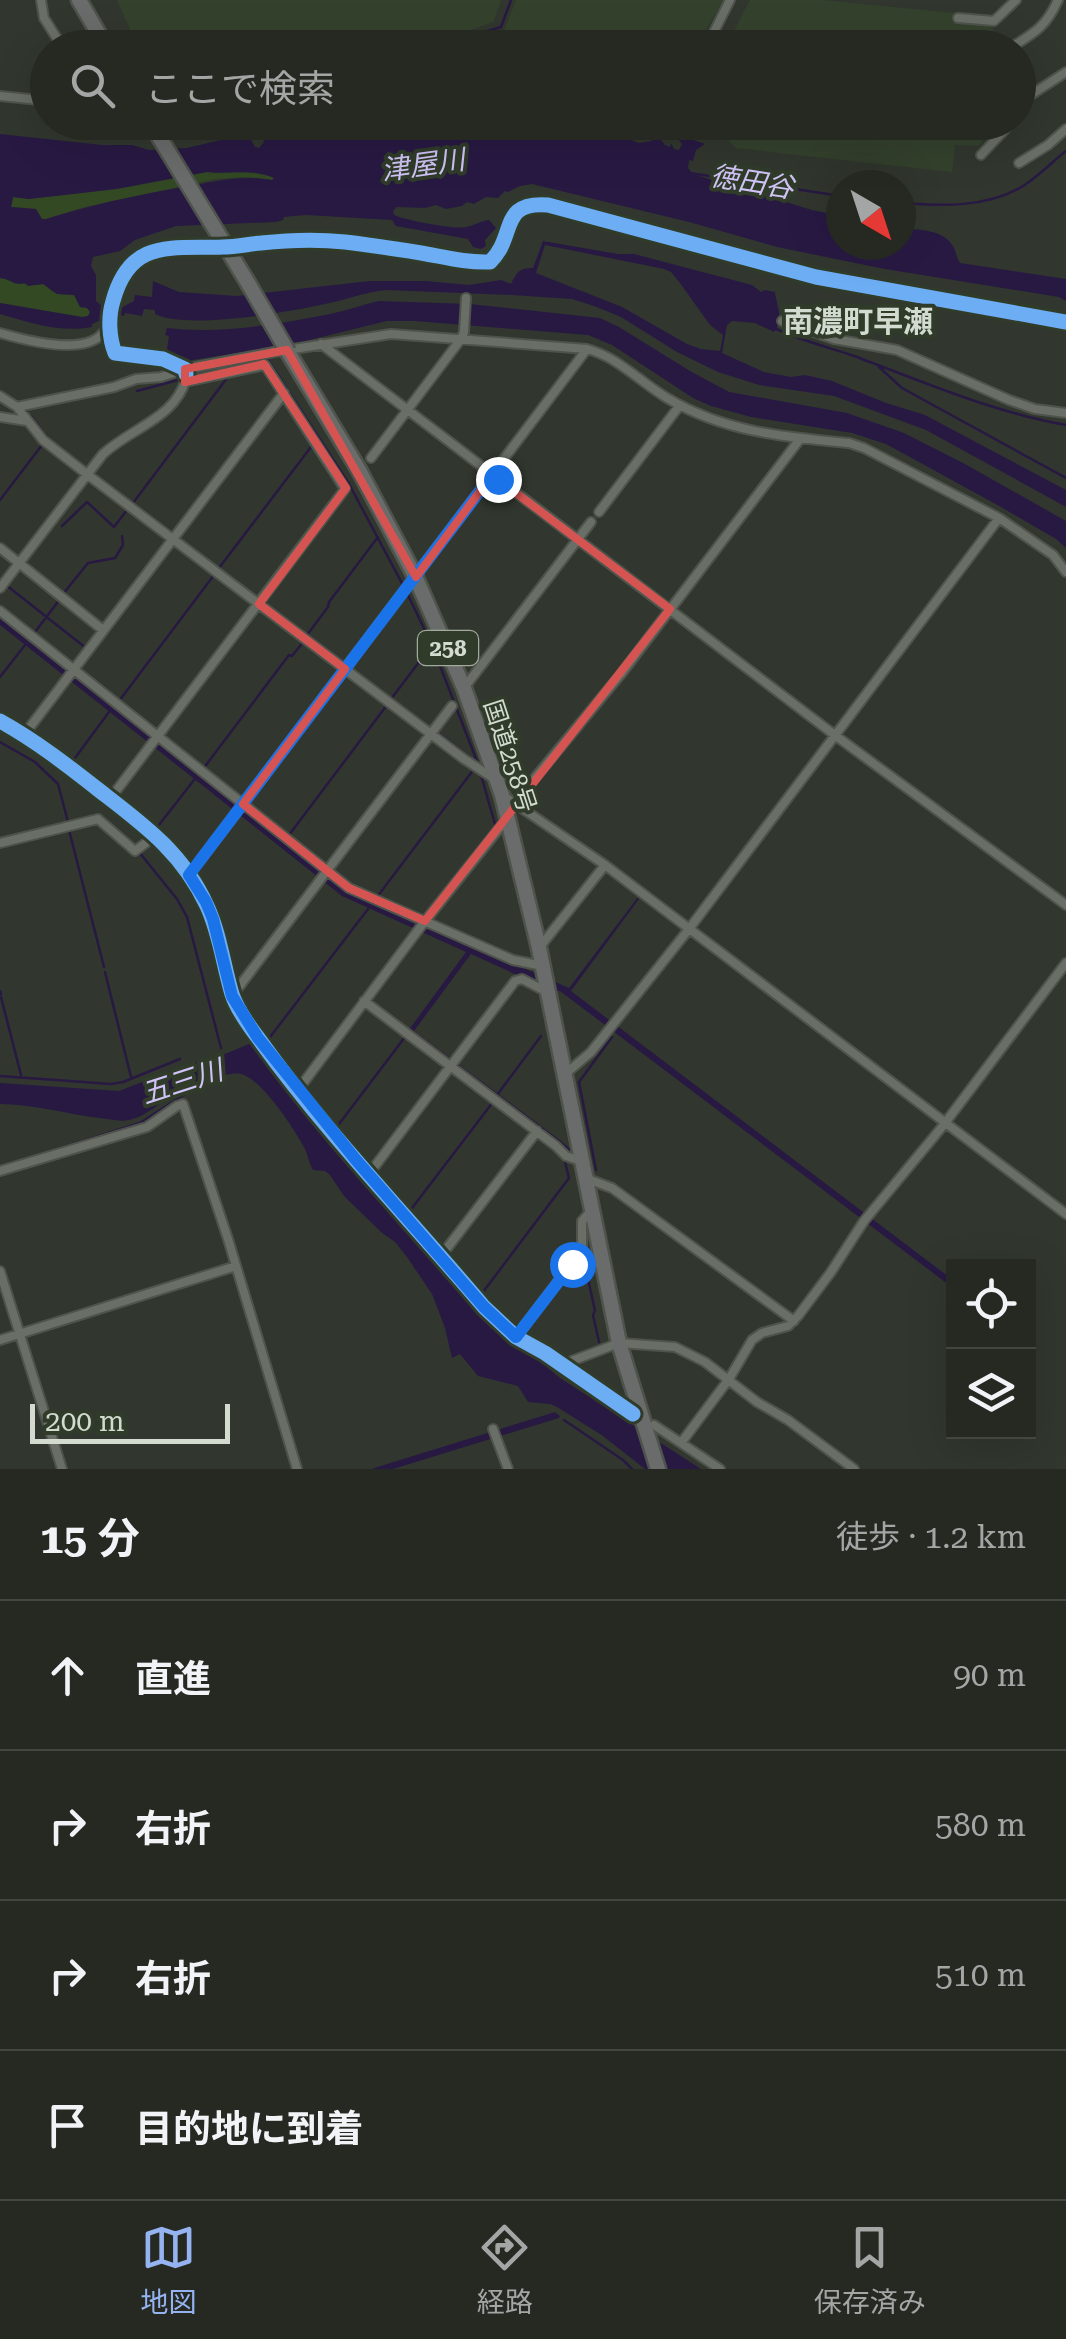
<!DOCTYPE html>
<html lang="ja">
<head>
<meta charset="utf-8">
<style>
	:root { --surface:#252922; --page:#31352f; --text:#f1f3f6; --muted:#a3a6a5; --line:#424540; --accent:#95b2f1 }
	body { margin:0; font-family:"Roboto Serif","Noto Sans JP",serif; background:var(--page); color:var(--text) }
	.controls { position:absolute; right:30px; bottom:30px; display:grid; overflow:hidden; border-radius:0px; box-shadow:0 10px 40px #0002 }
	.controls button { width:90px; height:90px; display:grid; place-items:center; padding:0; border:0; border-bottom:2px solid var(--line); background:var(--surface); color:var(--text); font:50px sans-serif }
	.compass { position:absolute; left:826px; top:170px; width:90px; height:90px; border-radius:50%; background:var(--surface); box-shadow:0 10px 40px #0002; rotate:141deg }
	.scale { position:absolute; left:30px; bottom:25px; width:200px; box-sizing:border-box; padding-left:10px; border:5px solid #d3dacf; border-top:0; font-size:28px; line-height:35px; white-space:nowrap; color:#d3dacf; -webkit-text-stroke:8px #303b2a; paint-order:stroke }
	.stop { position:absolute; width:30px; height:30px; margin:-22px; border:8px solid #1a73e8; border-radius:50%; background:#fff }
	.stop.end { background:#1a73e8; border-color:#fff; box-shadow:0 2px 10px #0008 }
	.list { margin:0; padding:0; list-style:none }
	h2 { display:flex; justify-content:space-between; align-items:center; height:130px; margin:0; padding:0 40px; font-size:42px }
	h2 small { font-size:32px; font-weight:400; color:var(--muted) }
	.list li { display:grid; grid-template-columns:65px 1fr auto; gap:30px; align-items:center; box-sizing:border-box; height:150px; padding:0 40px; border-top:2px solid var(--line) }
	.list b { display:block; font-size:38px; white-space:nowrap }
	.list em { font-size:32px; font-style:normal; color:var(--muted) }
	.icon { flex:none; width:55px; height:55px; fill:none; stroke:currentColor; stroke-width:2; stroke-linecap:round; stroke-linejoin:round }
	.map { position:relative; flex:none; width:1066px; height:1469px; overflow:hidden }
	.search { position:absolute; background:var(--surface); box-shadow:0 10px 40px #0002; left:30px; right:30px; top:30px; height:110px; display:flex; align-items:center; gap:25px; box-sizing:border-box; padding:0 35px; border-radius:55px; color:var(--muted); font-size:38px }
	.sheet { height:730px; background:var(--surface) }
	nav { display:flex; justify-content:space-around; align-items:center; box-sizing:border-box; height:140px; border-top:2px solid var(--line); background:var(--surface); font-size:28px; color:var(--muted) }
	nav a { display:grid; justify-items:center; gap:5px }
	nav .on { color:var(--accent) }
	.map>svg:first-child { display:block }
	.built { fill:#34422d }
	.green { fill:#324924 }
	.water { fill:#281943; fill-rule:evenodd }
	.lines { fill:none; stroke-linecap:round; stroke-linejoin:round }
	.stream { stroke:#281943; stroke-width:2.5 }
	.street-casing { stroke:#4e534b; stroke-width:12 }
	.highway-casing { stroke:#4e534b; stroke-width:19 }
	.street { stroke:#696e67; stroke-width:8 }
	.highway { stroke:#696c6b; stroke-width:14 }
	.highway-bridge-casing { stroke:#4e534b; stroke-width:19; stroke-linecap:butt }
	.highway-bridge { stroke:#696c6b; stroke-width:14 }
	.cycleway-casing { stroke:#303b2a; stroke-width:21 }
	.cycleway { stroke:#6dadf4; stroke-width:15 }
	.route { stroke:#1a73e8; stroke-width:12 }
	.marked { fill:none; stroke:#d55452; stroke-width:8; stroke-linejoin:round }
	.labels { text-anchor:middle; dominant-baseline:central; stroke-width:8; stroke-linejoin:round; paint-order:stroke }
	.shield { fill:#303b2a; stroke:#a2aa9e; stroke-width:2.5 }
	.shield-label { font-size:22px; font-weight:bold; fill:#d3dacf }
	.street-label { font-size:25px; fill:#d3dacf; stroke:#303b2a }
	.water-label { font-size:28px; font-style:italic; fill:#d0c4f6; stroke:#303b2a }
	.quarter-label { font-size:30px; font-weight:bold; fill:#d3dacf; stroke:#303b2a }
</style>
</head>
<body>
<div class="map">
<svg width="1066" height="1469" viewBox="0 0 1066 1469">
	<rect width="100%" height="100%" fill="#31372e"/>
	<path class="built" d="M117,0H501L493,22L417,48L138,47Z
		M516,0H724L695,47H498Z
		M750,0H821L964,14L993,28L996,47L725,48Z
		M712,123V122L1000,123L978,146L955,145L952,172L736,148Z"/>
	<path class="green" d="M207,172H249L274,177L272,180L246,177L215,179L85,207L46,219H42L36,209L11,207L13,197L29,199L96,191Z
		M0,278L9,279L15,284C25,283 33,286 43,284C48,287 53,294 59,294C70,296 76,291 78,304L87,308L90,312L88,316L82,317L0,303Z"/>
	<path class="water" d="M259,122L263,123L265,131L281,132L317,122L568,123L607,131L639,143L652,141L651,138L657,135L665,145L670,147L671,143L674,149L679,150L682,144L673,133L705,144L696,150L693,161L689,160L688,168L693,174L812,210L841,216V245H901V228C919,230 945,229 954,248C956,253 957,258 960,263L1066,279V301L1059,297L885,269L777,247L689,222L532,184L520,186L508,192L505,191L498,198L486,197L474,204L467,202L462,206L446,209L436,205L425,208L397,207L393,211L394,215C404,220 457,230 466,227C475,225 480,221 489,220L496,228L485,240L486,246L481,249L473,247L468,239L396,226L392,220L306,215L284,217L283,220L276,222L176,226L135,240L120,251L93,257L91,266L96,275V301L103,307L100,313L102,316L101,320L92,324V327C59,333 31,323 0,314V303L82,317L88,316L90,312L87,308L80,307L74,295L57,294L43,284L28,286L25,283C15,286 10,279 0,278V134L102,145H132L149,150L187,148L225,139L250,138L255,147L259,148L264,142ZM207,172C229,175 252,168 274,178L272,180C238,174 212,182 178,188C133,196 90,205 46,219H42L36,209L11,207L13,197L29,199L117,189Z
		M543,241L618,254H634L752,285L761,292L765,290L775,292C776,305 785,319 774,332L755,323L732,321L727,325L722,353L764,372L791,377L805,375L832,381L886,403L925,415L1066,490V507L926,430L834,396L759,385L718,372L677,352L621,317L594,306L572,299L512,295L386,290C365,292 346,300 325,304C289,312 186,330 155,314V310L144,309L142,316L125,313L124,316L118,315L119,309L134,301L135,295L152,297L153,281L179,292L237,296L370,281H426L469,285L501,280L511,284C517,272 519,268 533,268ZM545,245L664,269L671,272L680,283L710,325L723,335L720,351L701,349L687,344L622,307L536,273Z
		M379,301L470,304L600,318L619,327L690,371L729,392L847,413L904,433L965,464L1066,521V548L1056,539L1001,507L886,444L852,433L751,417L711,406L693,398L612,345L588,335L415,321H387L289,345L186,361L166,356L169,336L165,335L167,328C218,334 274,325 325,315C343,312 360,305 379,301Z
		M0,614L357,895L569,988L638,897L639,899L571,991L953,1280V1288L560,991H552L471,954L414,1031L561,1141L575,1153L574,1156L559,1146L408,1031L466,952L342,896L0,625Z
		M249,1044L260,1048L368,1181L464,1291L501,1329L560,1378L701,1469H645L603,1436L557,1407L550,1404L528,1402L518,1386L478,1376L460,1354L452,1358L445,1328L432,1294L407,1257L395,1242L381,1232L344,1196L330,1175L325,1171L313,1170C309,1163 308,1156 305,1149C295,1130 262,1079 241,1074C230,1071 193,1084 182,1089C164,1098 149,1116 129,1120C119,1122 109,1119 99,1118C66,1114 33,1104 0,1104V1083L119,1091L183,1066L220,1056Z
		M555,1412L560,1416L559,1418L393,1469H371Z"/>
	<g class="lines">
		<path class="stream" d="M453,48L474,35L501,27L511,0
			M712,48L735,0
			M658,139L666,135V127
			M690,173L841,196
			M901,203C941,206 988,208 1023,186C1039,176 1052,162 1066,151
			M774,328C800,340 827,347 854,356C924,382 992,412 1066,425
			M879,367L902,388L1066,478
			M190,377L268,360L349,484L404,587
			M137,391L182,379
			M31,416L50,441
			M64,452L86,468
			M91,472L173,533
			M0,500L42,445
			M133,503L227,378
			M62,526L87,502L114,527L127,510
			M177,537L258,598
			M219,568L314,443
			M6,585L86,648
			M407,593L432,645L478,764
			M63,594L88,563L115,558L123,545L122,536
			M264,602L302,631
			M35,632L60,599
			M307,635L328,607L329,602L378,537
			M308,635L345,664
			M349,667L430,728
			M0,677L25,645
			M391,699L432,645
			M119,701L214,575
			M437,732L478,764
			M0,742L35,762L58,784L68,822
			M72,762L109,712
			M203,769L289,655L292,656L304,641
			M481,775L495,824
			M69,830L104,967
			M155,830L194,780
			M289,835L387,705
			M20,842L81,827
			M0,847L9,845
			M139,852L177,899L187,917L221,1048
			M377,897L474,769
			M105,972L131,1077
			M0,991L1,994
			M1,997L21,1075
			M267,1041L368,909
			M0,1076L111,1084L123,1082L180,1059
			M304,1089L369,1167
			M497,1095L541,1036
			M336,1128L405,1037
			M0,1167L140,1123L185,1094
			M596,1170L579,1082L612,1037
			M375,1174L441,1248
			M409,1212L493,1102
			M447,1256L497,1314
			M584,1260L595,1311L593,1315L599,1342
			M480,1296L569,1178L564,1158
			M564,1420L623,1460L632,1469"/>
		<g class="street-casing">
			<path id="street" d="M41,0L44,18L63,48
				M958,18L994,21L1016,0
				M706,48L730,0
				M1010,48C1034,33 1046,27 1058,0
				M0,96L48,101
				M1018,100L1022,111L1018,116
				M1020,102L1066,72
				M981,155L1012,122
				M1019,163L1048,145L1066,129
				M782,321L834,339L897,350L1009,400L1035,409L1066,413
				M0,333C24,340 81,355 101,335C105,331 107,326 109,322
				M321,344L836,736L1066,905
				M185,369L163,359L115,353C109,338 108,317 113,301C130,238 171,249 223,247C236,247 249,244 261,243C288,240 318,239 345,242C371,245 396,249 421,253C444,257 466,263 490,262C517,236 498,201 548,205L816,277L1066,322
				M0,396L17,407L43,440L88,475L464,759L493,778
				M17,407L114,387L136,379L161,377L185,369L274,352L391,334L587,349C618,357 640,382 667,398C724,432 784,437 849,443L864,448L999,518L1053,555L1066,572
				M0,417L27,421
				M371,458L461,339L464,332L466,298
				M599,512L680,405
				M0,548L103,630
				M0,588L103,454C133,427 175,418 186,379
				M0,611L349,888L513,960L543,966
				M464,688L591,522
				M0,721C36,741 67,765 100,791C144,825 183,853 207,906C220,934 223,964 232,994C237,1010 249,1026 259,1039C327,1134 409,1218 484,1307L516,1337L545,1353L633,1414
				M24,735L284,393
				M504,796L605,865L1066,1214
				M110,799L345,489L265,365L185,382
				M515,802L621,674L800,439
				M0,843L98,819L135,851L155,836
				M189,875L587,349
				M539,948L605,865
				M232,996L452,706
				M364,1001L556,1146L566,1156L581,1161
				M564,1075L591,1052L689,929L999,518
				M298,1090L425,921L506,820
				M0,1171L147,1127L177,1106L183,1104L228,1239L297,1469
				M369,1174L515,981L522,979L545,991
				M585,1178L612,1188L794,1321
				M441,1256L537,1131
				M0,1271L62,1469
				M516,1337L582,1250V1221L591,1211
				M0,1340L236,1266
				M561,1365L619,1343L675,1347L705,1362L757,1402L788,1420L854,1469
				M654,1425L720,1469
				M493,1429L508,1469
				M681,1443L729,1379L752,1340L762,1333L788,1326L798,1316L831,1272L864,1221L942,1127L1066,963"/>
		</g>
		<g class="highway-casing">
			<path id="highway" d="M79,0L107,48
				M150,122L248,283
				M288,352L359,470L415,576L464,688L502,795L539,948L619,1343L658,1469"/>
		</g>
		<use href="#street" class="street"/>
		<use href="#highway" class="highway"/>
		<g class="highway-bridge-casing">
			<path id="highway-bridge" d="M248,283L288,352"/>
		</g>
		<use href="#highway-bridge" class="highway-bridge"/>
		<g class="cycleway-casing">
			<path id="cycleway" d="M186,374L185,369L163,359L115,353C109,338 108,317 113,301C130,238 171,249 223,247C236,247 249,244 261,243C288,240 318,239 345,242C371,245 396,249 421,253C444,257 466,263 490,262C517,236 498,201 548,205L816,277L1066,322
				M0,721C36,741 67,765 100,791C144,825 183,853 207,906C220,934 223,964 232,994C237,1010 249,1026 259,1039C327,1134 409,1218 484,1307L516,1337L545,1353L633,1414"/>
		</g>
		<use href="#cycleway" class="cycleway"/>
	</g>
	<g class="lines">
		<path class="route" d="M498,479L492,475L189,875L206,902L213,919L232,996L258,1038L356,1160L484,1307L516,1337L572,1264"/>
	</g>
	<path class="marked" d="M287,350L416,577L492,475L670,609L425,921L349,888L243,804L345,669L259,604L346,488L264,364L185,382V369Z"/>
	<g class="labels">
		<rect class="shield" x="418" y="631" width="60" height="34" rx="8"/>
		<g class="shield-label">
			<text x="448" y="648">258</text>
		</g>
		<g class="street-label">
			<text transform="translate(510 756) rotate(72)">国道258号</text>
		</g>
		<g class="water-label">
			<text transform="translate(423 165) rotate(-8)">津屋川</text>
			<text transform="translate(752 182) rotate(9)">徳田谷</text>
			<text transform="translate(182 1082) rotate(-18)">五三川</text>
		</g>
		<g class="quarter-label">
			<text x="858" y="321">南濃町早瀬</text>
		</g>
	</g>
</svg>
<div class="controls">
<button><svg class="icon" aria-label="locate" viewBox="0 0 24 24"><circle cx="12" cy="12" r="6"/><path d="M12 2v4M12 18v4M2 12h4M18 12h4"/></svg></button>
<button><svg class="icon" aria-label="layers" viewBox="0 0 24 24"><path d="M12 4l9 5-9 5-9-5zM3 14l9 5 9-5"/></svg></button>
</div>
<svg class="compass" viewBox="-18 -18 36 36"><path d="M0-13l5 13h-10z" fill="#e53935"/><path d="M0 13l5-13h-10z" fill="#a3a6a5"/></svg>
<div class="scale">200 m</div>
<div class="stop" style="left:572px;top:1264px"></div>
<div class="stop end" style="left:498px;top:479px"></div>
<div class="search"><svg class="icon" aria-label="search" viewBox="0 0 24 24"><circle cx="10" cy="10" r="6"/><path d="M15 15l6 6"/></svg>ここで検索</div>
</div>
<section class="sheet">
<h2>15 分<small>徒歩 · 1.2 km</small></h2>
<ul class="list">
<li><svg class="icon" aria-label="ahead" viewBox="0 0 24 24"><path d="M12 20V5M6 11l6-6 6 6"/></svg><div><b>直進</b></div><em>90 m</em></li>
<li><svg class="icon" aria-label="right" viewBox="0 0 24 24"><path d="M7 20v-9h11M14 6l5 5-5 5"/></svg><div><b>右折</b></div><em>580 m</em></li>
<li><svg class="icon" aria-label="right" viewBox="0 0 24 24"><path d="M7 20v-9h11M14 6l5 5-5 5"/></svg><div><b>右折</b></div><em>510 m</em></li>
<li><svg class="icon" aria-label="arrive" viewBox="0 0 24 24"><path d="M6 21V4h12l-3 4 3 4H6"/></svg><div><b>目的地に到着</b></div></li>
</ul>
</section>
<nav>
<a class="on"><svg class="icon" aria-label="map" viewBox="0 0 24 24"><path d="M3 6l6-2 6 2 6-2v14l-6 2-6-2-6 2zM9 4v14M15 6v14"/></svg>地図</a>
<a><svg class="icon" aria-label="directions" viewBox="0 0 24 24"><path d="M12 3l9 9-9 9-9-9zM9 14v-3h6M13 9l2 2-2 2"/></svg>経路</a>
<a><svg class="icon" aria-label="saved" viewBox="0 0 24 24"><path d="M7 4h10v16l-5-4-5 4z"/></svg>保存済み</a>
</nav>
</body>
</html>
